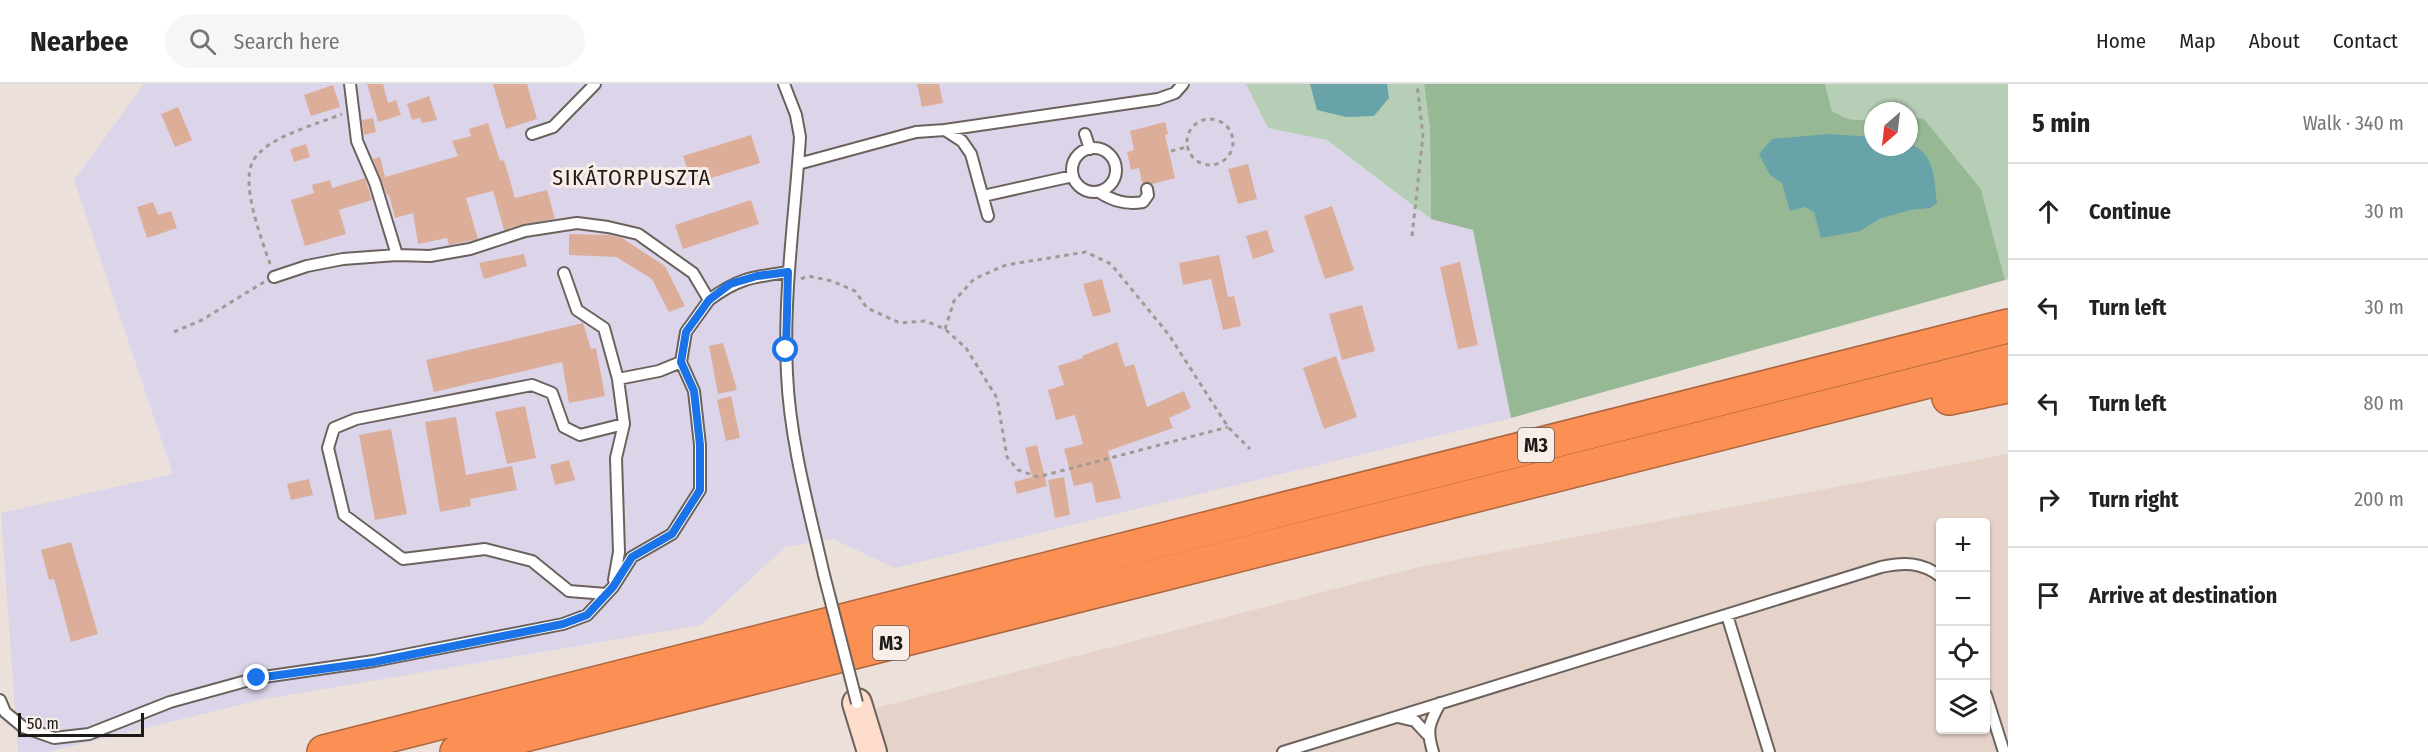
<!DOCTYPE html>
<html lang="en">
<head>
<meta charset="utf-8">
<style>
	:root { --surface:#fff; --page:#f6f6f6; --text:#222; --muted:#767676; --line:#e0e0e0 }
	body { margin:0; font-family:"Fira Sans Condensed",sans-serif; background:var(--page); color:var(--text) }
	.controls { position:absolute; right:18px; bottom:18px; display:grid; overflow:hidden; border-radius:6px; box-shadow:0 2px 4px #0004 }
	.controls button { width:54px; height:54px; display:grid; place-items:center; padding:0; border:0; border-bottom:2px solid var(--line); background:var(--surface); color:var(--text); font:30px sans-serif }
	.compass { position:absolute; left:1864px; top:18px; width:54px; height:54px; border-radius:50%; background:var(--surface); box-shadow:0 2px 4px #0004; rotate:208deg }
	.scale { position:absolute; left:18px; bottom:15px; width:126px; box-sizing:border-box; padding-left:6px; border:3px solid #1d1a18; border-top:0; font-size:16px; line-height:21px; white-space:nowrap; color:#1d1a18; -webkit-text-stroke:4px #f9ede8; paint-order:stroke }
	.stop { position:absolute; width:18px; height:18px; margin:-14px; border:4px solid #1a73e8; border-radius:50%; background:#fff }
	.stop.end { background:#1a73e8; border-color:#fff; box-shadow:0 2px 6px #0008 }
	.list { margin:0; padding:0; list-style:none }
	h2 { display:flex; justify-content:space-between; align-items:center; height:78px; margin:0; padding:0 24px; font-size:26px }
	h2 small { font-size:20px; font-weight:400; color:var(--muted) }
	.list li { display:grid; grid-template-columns:39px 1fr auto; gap:18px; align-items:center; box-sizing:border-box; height:96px; padding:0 24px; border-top:2px solid var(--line) }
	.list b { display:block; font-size:22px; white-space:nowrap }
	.list em { font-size:20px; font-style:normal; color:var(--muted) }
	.icon { flex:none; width:33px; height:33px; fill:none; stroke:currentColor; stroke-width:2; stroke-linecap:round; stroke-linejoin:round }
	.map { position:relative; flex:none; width:2008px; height:668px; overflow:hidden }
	header { display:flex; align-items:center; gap:36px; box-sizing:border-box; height:84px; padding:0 30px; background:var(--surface); border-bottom:2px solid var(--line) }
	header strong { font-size:28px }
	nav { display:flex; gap:33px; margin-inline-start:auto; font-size:21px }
	.search { width:420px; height:54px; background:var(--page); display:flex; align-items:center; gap:15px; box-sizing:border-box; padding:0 21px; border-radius:33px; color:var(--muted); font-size:22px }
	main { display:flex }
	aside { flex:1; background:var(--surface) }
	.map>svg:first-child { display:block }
	.built { fill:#e5d2c9; fill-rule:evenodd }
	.industrial { fill:#dcd5ea }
	.green { fill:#b6ceb5 }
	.forest { fill:#97b895 }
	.water { fill:#69a3aa }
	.building { fill:#dcae9a }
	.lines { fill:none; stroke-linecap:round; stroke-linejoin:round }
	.lane-casing { stroke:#6c625d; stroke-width:14 }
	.secondary-casing { stroke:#6c625d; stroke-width:32 }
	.highway-casing { stroke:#ae663f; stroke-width:36 }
	.path { stroke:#a29995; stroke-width:3; stroke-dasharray:4.5 4.5; stroke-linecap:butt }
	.lane { stroke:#fff; stroke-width:10 }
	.secondary { stroke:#feddcc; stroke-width:28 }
	.highway { stroke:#fc8f54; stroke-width:33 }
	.lane-bridge-casing { stroke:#6c625d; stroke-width:14; stroke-linecap:butt }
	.lane-bridge { stroke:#fff; stroke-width:10 }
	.route { stroke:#1a73e8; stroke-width:8 }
	.labels { text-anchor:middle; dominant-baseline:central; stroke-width:6; stroke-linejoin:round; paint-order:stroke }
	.shield { fill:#f9ede8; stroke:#5f5956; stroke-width:1.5 }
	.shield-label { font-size:20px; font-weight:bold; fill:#1d1a18 }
	.neighbourhood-label { font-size:22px; letter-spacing:1.5px; fill:#1d1a18; stroke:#f9ede8 }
</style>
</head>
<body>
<header>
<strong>Nearbee</strong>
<div class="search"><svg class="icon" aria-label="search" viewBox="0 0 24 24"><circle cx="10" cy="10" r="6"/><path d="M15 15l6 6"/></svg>Search here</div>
<nav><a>Home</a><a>Map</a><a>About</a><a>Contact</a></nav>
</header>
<main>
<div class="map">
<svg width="2008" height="668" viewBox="0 0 2008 668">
	<rect width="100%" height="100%" fill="#ece0db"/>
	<path class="built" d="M2008,370V668H888L876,624L1419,483ZM1940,438H1986V646H1940Z"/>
	<path class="industrial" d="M144,0H1246L1268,44L1327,56L1431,135L1473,146L1511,334L895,484L833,455L785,463L701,541L259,616L48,668H18L1,429L173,390L74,96Z"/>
	<path class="green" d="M1246,0H1424L1430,45L1431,135L1327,56L1268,44Z
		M1825,0H2008V195L2005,196L1981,105L1923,35H1909V27H1873V37L1848,35L1832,27Z"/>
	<path class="forest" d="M1424,0H1825L1832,27L1848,35L1873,37V63H1909V35L1923,34L1981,105L2005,196L1511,334L1473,146L1431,135L1430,45Z"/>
	<path class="water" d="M1310,0H1387L1389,14L1374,32L1346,33L1317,26Z
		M1828,50L1873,53V63H1909V60C1936,68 1934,97 1937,119L1930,124L1910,126L1879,135L1860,147L1821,154L1814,128L1805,123L1790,127L1782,99L1770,91L1759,70L1772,55Z"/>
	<path class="building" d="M367,0H383L388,19L396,16L401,31L378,38Z
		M493,0H527L537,35L506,45Z
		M917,0H939L943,19L922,23Z
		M333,1L340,23L311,32L304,11Z
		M429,12L437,36L422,39L420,34L412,36L407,20Z
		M178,23L192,56L175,63L161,30Z
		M373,34L376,48L364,51L362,36Z
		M1165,38L1168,50L1165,51L1175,94L1152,100L1146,98L1142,99L1139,84L1131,86L1127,68L1134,66L1130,47Z
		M488,39L500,77L504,76L515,114L547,106L555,135L524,140L504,146L493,107L466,114L478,155L449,161L447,154L418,160L413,129L395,134L389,111H387L373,75L380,73L385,93L458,72L452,57L471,52L469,45Z
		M751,51L760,79L692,100L683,72Z
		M306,60L310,73L294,78L290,65Z
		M1248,80L1257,115L1238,120L1228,85Z
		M365,94L372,116L339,126L346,150L305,162L291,116L314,109L312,101L330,96L332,104Z
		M751,116L759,140L683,165L675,141Z
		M153,118L158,131L171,127L177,144L147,154L137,123Z
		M1332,122L1354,186L1325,195L1304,132Z
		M1267,146L1274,168L1253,175L1246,152Z
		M569,150L609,151L622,154L665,182L685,222L669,228L652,195L616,173L569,171Z
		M524,170L527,182L484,195L479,179Z
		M1219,171L1228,213L1234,212L1241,242L1223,246L1211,195L1183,201L1179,179Z
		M1460,178L1478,261L1458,265L1440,183Z
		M1102,195L1111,228L1093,233L1083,200Z
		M1362,221L1375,267L1342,276L1329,230Z
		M583,239L591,265L596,264L605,312L569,319L562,278L434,308L426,276Z
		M1117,258L1125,283L1134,280L1147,323L1184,307L1191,324L1169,334L1173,344L1108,367L1121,414L1096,419L1092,398L1074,402L1064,365L1083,360L1075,331L1056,336L1048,306L1064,301L1058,282L1083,274L1082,272Z
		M723,259L737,306L718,310L709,262Z
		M1336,272L1357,333L1324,345L1303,284Z
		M731,312L740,354L726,357L717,316Z
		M525,322L536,374L507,380L495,328Z
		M456,333L466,391L512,382L517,406L470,415L471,422L440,428L425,338Z
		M391,345L407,430L375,436L359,351Z
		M1037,361L1047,402L1017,410L1014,398L1032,393L1025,364Z
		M569,376L575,396L555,401L550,381Z
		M1064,393L1070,431L1055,434L1048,396Z
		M309,395L313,411L291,416L287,400Z
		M71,458L98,550L71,558L54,495L49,496L41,466Z"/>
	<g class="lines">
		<g class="lane-casing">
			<path id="lane" d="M350,0L357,57L375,99L397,171
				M784,0L796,31L800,53C795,132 783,211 787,290C790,358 809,425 824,491
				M945,46L1158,15L1175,9L1183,0
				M532,50L553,43L595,0
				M1085,50L1090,65
				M1072 86a22 22 0 1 1 44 0a22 22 0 1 1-44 0Z
				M798,80L916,48L945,46L962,57L971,70L988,132
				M1099,108C1113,117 1126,121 1143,118L1148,111L1147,105
				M983,112L1073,92
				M564,189L577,226L604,244L618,295L659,287L681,278L686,248L709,216
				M274,193L307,182L343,175L397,171L430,172L470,165L525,147L577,139L608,143L638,150L693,189L709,216C738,194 753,193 788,188
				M614,496L619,468L616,374L624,340L618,295
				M606,510L569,507L532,477L485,465L403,475L344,431L328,364L334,344L356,335L532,301L552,309L564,343L580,351L624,340
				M1727,531L1769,668
				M1986,611L2004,668
				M0,616L5,628L23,643L54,654L89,650L170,618L257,594L374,577L563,540L587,531L613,503L632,473L672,450L700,406V361L694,307L681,278
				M1398,633L1415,637L1427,650
				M1283,668L1881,483C1904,478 1921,478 1940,492
				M1433,668C1426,645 1429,640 1440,619"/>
		</g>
		<g class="secondary-casing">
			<path id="secondary" d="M857,619L872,668"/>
		</g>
		<g class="highway-casing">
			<path id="highway" d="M1949,314L2008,302
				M324,668L2008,242
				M457,668L2008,277"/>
		</g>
		<path class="path" d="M1187 58a23 23 0 1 1 46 0a23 23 0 1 1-46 0Z
			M1171,67L1187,63
			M1412,152L1423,52L1417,0
			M270,180C262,156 240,100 253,77C266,53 318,40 342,30
			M801,195L808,192L832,197L855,207L867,224L900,239L925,237L945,245L966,264L997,314L1007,373L1018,386L1038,393L1228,343
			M945,245L954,217L974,195L1006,181L1086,168L1111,180L1169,251L1228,343L1250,365
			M174,248L202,236L264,198"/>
		<use href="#lane" class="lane"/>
		<use href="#secondary" class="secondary"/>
		<use href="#highway" class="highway"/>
		<g class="lane-bridge-casing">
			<path id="lane-bridge" d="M824,491L857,619"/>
		</g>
		<use href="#lane-bridge" class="lane-bridge"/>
	</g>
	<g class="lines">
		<path class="route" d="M257,594L374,578L563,540L587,531L613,503L632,473L672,450L700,406V361L694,307L681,278L686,248L709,216L730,200L757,192L788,188L786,266"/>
	</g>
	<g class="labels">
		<g class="shield">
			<rect x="1518" y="344" width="36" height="34" rx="4.5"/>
			<rect x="873" y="542" width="36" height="34" rx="4.5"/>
		</g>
		<g class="shield-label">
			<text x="1536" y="361">M3</text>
			<text x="891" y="559">M3</text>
		</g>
		<g class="neighbourhood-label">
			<text x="632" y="93">SIKÁTORPUSZTA</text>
		</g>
	</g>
</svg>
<div class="controls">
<button>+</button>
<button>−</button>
<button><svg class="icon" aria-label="locate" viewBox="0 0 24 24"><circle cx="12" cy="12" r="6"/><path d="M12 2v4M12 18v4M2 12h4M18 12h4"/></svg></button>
<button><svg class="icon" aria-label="layers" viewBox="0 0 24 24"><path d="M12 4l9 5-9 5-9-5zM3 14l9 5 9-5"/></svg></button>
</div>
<svg class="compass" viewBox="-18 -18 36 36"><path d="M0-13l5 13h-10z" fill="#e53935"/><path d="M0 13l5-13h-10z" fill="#767676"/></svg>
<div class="scale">50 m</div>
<div class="stop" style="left:786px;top:266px"></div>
<div class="stop end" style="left:257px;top:594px"></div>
</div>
<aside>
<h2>5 min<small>Walk · 340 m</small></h2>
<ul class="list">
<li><svg class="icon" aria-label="ahead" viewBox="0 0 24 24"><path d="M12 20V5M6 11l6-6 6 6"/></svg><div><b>Continue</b></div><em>30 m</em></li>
<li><svg class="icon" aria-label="left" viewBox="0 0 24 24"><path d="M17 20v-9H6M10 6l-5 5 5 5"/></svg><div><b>Turn left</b></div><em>30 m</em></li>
<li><svg class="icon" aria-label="left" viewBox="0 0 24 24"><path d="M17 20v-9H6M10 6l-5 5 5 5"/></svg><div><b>Turn left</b></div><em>80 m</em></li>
<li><svg class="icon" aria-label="right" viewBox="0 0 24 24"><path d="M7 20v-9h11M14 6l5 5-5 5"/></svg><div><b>Turn right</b></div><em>200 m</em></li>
<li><svg class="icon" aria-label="arrive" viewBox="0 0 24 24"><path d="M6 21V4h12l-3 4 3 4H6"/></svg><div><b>Arrive at destination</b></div></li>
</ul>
</aside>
</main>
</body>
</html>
